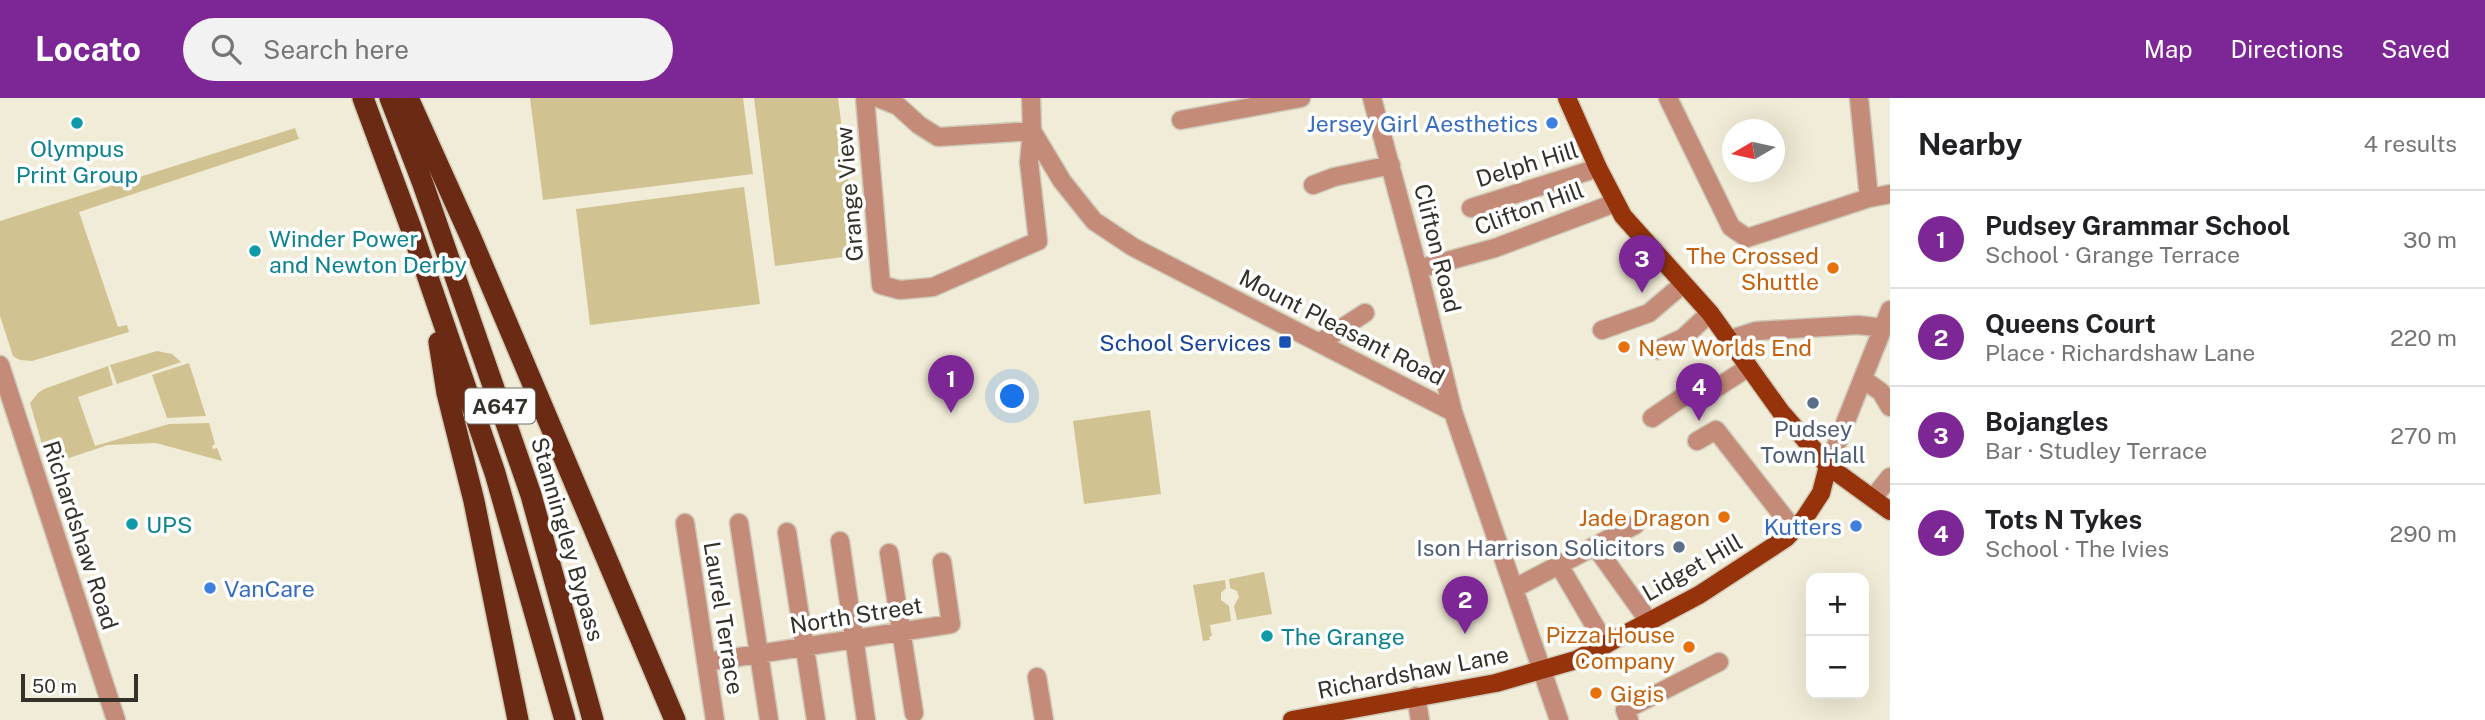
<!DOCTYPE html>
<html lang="en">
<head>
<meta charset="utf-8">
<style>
	:root { --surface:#fff; --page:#f2f2f2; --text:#202124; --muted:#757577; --line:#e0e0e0; --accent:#7d2796 }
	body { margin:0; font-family:"Public Sans",sans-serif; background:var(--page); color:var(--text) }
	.controls { position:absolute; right:21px; bottom:21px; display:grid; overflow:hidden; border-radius:14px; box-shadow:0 7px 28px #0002 }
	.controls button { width:63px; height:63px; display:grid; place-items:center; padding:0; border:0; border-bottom:2px solid var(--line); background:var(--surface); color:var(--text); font:35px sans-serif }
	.compass { position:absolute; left:1722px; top:21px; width:63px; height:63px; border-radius:50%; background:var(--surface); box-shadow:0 7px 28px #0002; rotate:261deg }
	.scale { position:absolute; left:21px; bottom:18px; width:117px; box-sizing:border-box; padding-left:7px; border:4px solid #343129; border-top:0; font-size:19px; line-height:24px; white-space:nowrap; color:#343129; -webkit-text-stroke:5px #fff; paint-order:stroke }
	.you { position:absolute; left:1013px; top:299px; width:24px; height:24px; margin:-18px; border:5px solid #fff; border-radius:50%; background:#1a73e8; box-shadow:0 0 0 10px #1a73e833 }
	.badge { display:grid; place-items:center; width:46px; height:46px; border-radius:50%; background:var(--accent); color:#fff; font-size:23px; font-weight:700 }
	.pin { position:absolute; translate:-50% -58px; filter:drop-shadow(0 2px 4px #0008) }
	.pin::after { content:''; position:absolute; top:37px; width:24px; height:21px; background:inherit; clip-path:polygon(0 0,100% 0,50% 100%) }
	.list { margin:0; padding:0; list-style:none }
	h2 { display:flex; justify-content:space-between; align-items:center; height:91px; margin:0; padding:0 28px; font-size:30px }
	h2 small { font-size:23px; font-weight:400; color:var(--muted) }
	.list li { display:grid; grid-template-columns:46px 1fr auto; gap:21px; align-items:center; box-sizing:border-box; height:98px; padding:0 28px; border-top:2px solid var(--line) }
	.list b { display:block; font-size:26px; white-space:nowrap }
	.list p { margin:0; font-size:23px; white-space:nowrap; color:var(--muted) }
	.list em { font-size:23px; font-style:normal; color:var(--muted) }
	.icon { flex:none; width:38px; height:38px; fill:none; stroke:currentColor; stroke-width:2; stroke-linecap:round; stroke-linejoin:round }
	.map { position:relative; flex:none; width:1890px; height:622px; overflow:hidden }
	header { display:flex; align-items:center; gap:42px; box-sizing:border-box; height:98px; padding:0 35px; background:var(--accent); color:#fff }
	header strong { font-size:33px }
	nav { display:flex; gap:38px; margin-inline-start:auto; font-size:24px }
	.search { width:490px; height:63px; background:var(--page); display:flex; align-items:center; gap:18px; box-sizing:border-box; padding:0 24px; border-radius:38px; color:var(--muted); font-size:26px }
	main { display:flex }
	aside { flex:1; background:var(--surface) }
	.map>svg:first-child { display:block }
	.green { fill:#d1c391 }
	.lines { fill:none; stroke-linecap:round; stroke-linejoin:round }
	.minor-casing { stroke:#cfcab8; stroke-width:21 }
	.major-casing { stroke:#cfcab8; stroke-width:21 }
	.highway-casing { stroke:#cfcab8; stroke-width:24 }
	.minor { stroke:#c38b78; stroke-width:18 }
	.major { stroke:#96330a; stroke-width:18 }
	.highway { stroke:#6b2a13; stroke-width:21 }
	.culture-dot { fill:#0f9aa8; stroke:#fff; stroke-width:2.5 }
	.shop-dot { fill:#3f7fe0; stroke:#fff; stroke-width:2.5 }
	.food-dot { fill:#e8710a; stroke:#fff; stroke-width:2.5 }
	.transit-dot { fill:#1a4fb4; stroke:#fff; stroke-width:2.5 }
	.service-dot { fill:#5c6f8a; stroke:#fff; stroke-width:2.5 }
	.labels { text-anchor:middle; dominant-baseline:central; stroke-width:7; stroke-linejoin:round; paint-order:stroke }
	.shield { fill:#fff; stroke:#716f69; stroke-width:2 }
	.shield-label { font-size:21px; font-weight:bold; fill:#343129 }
	.shop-label { font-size:23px; fill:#366cbe; stroke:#fff; text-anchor:end }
	.culture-label { font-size:23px; fill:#0d838f; stroke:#fff; text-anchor:start }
	.street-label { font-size:23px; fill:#343129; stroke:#fff }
	.food-label { font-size:23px; fill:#c56008; stroke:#fff; text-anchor:end }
	.transit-label { font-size:23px; fill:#164399; stroke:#fff; text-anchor:end }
	.service-label { font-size:23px; fill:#4e5e75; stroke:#fff }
</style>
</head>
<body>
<header>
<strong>Locato</strong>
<div class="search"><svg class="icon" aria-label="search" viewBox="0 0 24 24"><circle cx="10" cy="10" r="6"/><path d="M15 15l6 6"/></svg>Search here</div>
<nav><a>Map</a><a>Directions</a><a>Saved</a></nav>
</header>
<main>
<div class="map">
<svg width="1890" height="622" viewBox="0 0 1890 622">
	<rect width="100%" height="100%" fill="#f1ecd7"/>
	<path class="green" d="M530,0H743L753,76L543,102Z
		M754,0H838L858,157L775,168Z
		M295,30L299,41L79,114L118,229L127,227L129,234L32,263L20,262L13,258L0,218V123Z
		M744,89L760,206L590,227L576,111Z
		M157,253L172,256L181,264L117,286L110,267Z
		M189,265L206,318L167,320L152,277Z
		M108,268L113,287L78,299L95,348L169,326L209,325L215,346L212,348L213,351L217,350L222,363L156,345L108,347L48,367L30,305L38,295L44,291Z
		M1150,312L1161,396L1084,406L1073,323Z
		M1264,474L1272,516L1237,522L1234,508L1239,499L1237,493L1230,490L1229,481Z
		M1225,482L1226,490L1221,495V502L1229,508L1231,523L1210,527L1212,538L1209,539L1210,542L1203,543L1193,487Z"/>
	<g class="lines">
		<g class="minor-casing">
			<path id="minor" d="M865,0L881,187L900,192L933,189L1038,143L1029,64L1032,33L938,39L919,27L898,8L878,0
				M1031,0L1032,33L1062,83L1094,123L1133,149L1453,314L1559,622
				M1372,0L1418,171L1453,314
				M1668,0L1731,129L1747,140L1869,100L1890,96
				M1859,0L1869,100
				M1181,22L1301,0
				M1313,87L1334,79L1391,67
				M1471,110L1598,70
				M1418,171L1495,150L1615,105
				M1602,232L1649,215L1683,186
				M1731,241L1756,233L1858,227L1884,230
				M1319,245L1365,215
				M1657,252L1683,240L1710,215
				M0,267L116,622
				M1863,281L1881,294L1890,309
				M1652,320L1690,294H1710L1749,269
				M1697,343L1716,332L1794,432
				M1828,368L1890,212
				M1873,400L1890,379
				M685,425L715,622
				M739,425L769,622
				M787,434L816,622
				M840,443L866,622
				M1595,448L1648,522
				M889,455L914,615
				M1559,467L1606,547
				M1515,490L1635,427
				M706,564L951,526L942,464
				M1037,579L1044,622
				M1416,598L1420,622
				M1629,622L1625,612L1719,564"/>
		</g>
		<g class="major-casing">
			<path id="major" d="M1567,0L1598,70L1623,118L1710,215L1781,314L1828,368L1890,413
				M1292,622L1496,585L1576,562L1699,497L1786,440L1804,421L1821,395L1828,368"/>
		</g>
		<g class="highway-casing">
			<path id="highway" d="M363,0L411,130L495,375L565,622
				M390,0L423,86L531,397L593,622
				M408,0L471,140L675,622
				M439,244L447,295L474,403L518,622"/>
		</g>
		<use href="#minor" class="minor"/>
		<use href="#major" class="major"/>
		<use href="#highway" class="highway"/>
	</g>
	<g class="culture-dot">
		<circle cx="77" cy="25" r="7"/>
		<circle cx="255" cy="153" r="7"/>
		<circle cx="132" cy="426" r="7"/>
		<circle cx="1267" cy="538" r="7"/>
	</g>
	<g class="shop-dot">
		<circle cx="1552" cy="25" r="7"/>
		<circle cx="1856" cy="428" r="7"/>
		<circle cx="210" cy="490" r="7"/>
	</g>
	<g class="food-dot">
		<circle cx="1833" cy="170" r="7"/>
		<circle cx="1624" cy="249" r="7"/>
		<circle cx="1724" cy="419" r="7"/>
		<circle cx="1689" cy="549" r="7"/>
		<circle cx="1596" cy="595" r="7"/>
	</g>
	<rect class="transit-dot" x="1278" y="237" width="14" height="14" rx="3.5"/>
	<g class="service-dot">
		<circle cx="1813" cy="305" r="7"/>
		<circle cx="1679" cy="449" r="7"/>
	</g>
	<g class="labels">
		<rect class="shield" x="465" y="290.5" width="70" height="35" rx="5"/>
		<g class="shield-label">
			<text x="500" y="308">A647</text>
		</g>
		<g class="shop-label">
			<text x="1538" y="25">Jersey Girl Aesthetics</text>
			<text x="1842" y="428">Kutters</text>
			<text x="224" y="490" text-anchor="start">VanCare</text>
		</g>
		<g class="culture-label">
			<text x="77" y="50" text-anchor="middle">Olympus<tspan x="77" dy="26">Print Group</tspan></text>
			<text x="269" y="140">Winder Power<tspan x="269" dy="26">and Newton Derby</tspan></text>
			<text x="146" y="426">UPS</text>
			<text x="1281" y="538">The Grange</text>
		</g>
		<g class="street-label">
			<text transform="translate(1527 66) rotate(-17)">Delph Hill</text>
			<text transform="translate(849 96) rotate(-95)">Grange View</text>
			<text transform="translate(1529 110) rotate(-20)">Clifton Hill</text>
			<text transform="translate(1438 150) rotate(76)">Clifton Road</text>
			<text transform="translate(1342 229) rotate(27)">Mount Pleasant Road</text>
			<text transform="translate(81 437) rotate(72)">Richardshaw Road</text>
			<text transform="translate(568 441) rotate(74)">Stanningley Bypass</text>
			<text transform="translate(1692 469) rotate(-30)">Lidget Hill</text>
			<text transform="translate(856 517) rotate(-9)">North Street</text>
			<text transform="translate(724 520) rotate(81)">Laurel Terrace</text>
			<text transform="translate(1413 574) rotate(-11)">Richardshaw Lane</text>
		</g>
		<g class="food-label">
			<text x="1819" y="157">The Crossed<tspan x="1819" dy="26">Shuttle</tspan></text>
			<text x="1638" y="249" text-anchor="start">New Worlds End</text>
			<text x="1710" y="419">Jade Dragon</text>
			<text x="1675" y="536">Pizza House<tspan x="1675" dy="26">Company</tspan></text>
			<text x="1610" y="595" text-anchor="start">Gigis</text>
		</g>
		<g class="transit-label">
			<text x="1271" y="244">School Services</text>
		</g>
		<g class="service-label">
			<text x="1813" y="330">Pudsey<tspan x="1813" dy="26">Town Hall</tspan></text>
			<text x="1665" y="449" text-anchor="end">Ison Harrison Solicitors</text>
		</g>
	</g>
</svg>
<div class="controls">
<button>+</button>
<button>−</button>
</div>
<svg class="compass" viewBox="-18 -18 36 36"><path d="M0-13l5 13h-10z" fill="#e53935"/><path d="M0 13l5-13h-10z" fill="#757577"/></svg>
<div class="scale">50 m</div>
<div class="you"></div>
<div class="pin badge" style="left:951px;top:315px">1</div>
<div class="pin badge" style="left:1465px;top:536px">2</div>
<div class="pin badge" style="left:1642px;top:195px">3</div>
<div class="pin badge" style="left:1699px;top:323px">4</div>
</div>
<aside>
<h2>Nearby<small>4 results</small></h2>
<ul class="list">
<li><span class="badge">1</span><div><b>Pudsey Grammar School</b><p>School · Grange Terrace</p></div><em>30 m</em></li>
<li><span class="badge">2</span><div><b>Queens Court</b><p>Place · Richardshaw Lane</p></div><em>220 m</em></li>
<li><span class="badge">3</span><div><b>Bojangles</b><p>Bar · Studley Terrace</p></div><em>270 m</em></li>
<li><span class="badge">4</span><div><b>Tots N Tykes</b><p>School · The Ivies</p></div><em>290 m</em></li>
</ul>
</aside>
</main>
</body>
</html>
